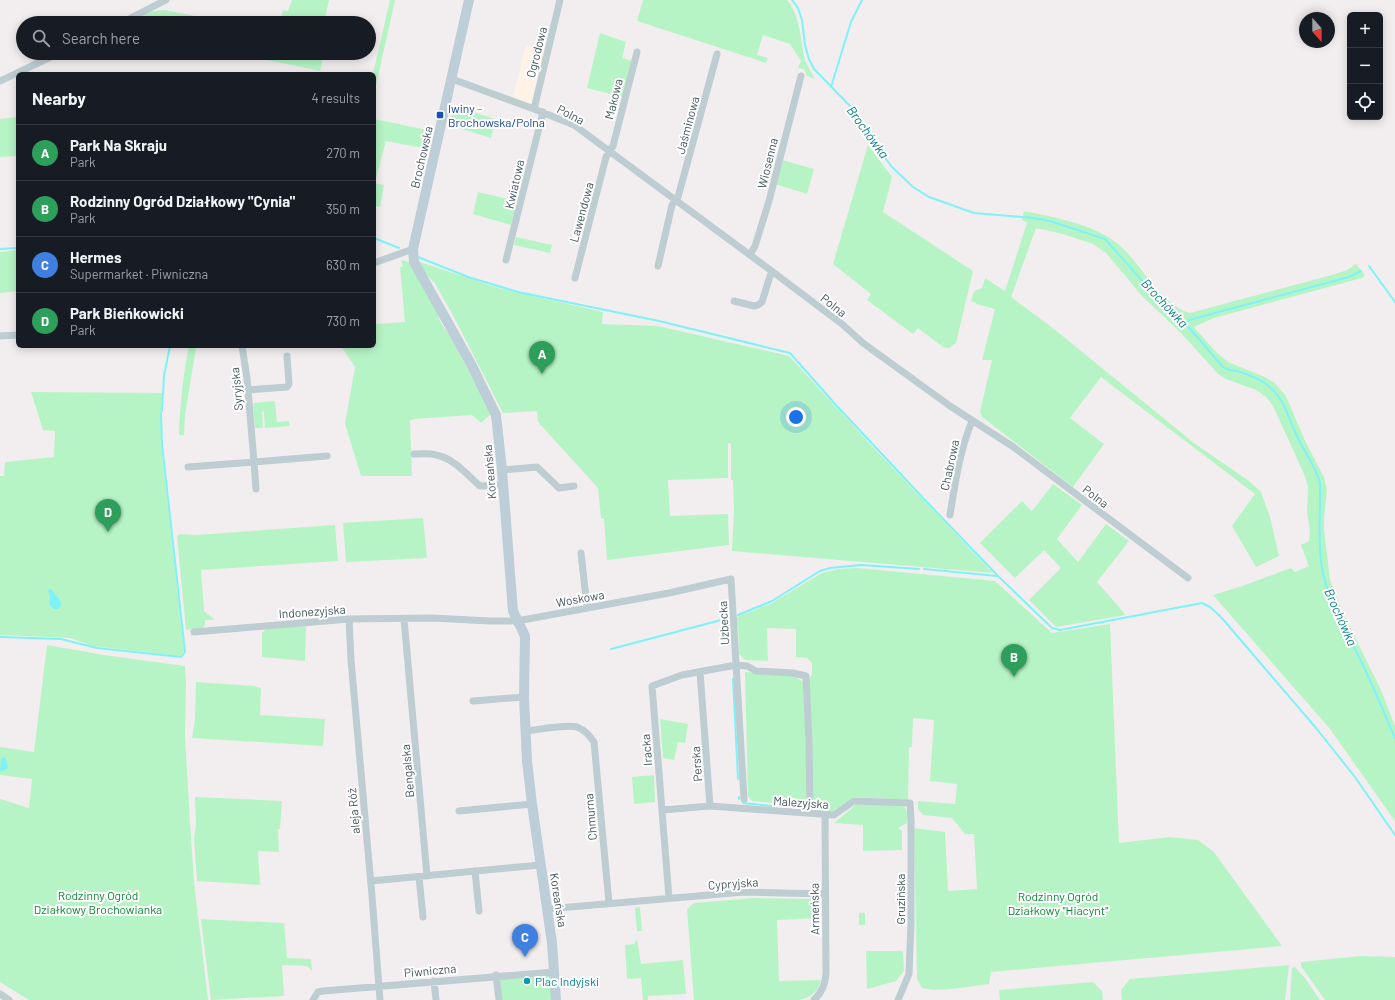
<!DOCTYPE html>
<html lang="en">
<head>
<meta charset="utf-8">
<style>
	:root { --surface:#171b24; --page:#242831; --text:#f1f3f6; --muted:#9ea1a6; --line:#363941; --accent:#b45309 }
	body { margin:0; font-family:Barlow,sans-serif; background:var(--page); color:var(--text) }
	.controls { position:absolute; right:12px; top:12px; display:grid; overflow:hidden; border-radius:6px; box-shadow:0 2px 10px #0003 }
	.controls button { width:36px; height:36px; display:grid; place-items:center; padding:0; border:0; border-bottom:1px solid var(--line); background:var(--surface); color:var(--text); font:20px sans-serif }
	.compass { position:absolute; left:1299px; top:12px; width:36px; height:36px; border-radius:50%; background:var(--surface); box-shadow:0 2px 10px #0003; rotate:159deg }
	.you { position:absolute; left:796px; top:417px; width:14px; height:14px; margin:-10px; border:3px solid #fff; border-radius:50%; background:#1a73e8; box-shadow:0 0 0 6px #1a73e833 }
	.badge { display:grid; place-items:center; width:26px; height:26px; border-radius:50%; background:var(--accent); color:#fff; font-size:13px; font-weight:700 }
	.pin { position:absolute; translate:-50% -33px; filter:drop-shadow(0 1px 2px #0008) }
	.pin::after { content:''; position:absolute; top:21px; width:14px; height:12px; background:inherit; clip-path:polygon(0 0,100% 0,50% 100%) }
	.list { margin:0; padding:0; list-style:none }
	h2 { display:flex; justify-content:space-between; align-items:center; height:52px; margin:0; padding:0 16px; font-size:17px }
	h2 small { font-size:13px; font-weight:400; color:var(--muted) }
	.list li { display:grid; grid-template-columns:26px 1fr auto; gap:12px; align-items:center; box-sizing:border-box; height:56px; padding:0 16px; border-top:1px solid var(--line) }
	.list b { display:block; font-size:15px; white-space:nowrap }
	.list p { margin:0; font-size:13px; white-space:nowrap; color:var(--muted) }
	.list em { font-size:13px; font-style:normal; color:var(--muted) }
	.icon { flex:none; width:22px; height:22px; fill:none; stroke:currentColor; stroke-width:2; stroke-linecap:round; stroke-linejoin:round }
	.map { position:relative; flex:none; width:1395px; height:1000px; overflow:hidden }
	.search { position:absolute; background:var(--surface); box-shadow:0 2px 10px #0003; left:16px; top:16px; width:360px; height:44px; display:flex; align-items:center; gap:10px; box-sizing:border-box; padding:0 14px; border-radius:22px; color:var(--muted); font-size:15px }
	.panel { position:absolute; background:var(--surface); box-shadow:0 2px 10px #0003; left:16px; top:72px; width:360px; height:276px; border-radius:6px }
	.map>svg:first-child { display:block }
	.commercial { fill:#fef3e6 }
	.green { fill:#b7f4c5 }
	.water { fill:#7ff2f7 }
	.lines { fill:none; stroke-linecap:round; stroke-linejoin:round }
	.stream { stroke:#7ff2f7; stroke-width:2 }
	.street { stroke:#bdcdd2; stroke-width:7 }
	.secondary { stroke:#bdced8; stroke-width:10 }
	.transit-dot { fill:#1a4fb4; stroke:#fff; stroke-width:1.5 }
	.culture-dot { fill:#0f9aa8; stroke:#fff; stroke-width:1.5 }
	.labels { text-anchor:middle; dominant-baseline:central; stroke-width:4; stroke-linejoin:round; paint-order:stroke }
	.street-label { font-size:12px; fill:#44565e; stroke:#fff }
	.transit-label { font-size:12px; fill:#164399; stroke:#fff; text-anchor:start }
	.park-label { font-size:12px; fill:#0c8935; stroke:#fff }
	.culture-label { font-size:12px; fill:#0d838f; stroke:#fff; text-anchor:start }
	.water-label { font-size:13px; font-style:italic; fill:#057f84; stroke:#fff }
</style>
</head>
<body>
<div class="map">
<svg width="1395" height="1000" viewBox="0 0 1395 1000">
	<rect width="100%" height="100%" fill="#f2eeef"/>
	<path class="commercial" d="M526,45L544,50L531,104L513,97Z"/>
	<path class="green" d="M292,0H329L325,18L331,20V23H280L283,10L288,11Z
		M390,0H395L374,95L373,74Z
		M643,0H787C801,17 800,39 805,60C807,66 812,73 815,79L807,76L804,69L798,68L801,61L790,44L763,35L757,55L768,58L766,63L637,21Z
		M165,10L229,23H126L152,11Z
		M600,33L626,42L622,58L632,61L623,97L587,88Z
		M234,53H324L320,71Z
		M454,106L495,119L491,138L449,125Z
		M18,117V156L0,157V119Z
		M374,119L432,131L428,149L386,141L376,178L374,177Z
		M868,145L892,177L883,212L973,271L956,343L949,348L943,347L918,328L913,334L867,300L871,294L833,264Z
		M782,160L814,169L807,194L775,184Z
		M374,183L384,185L380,207L374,206Z
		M478,192L517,201L511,225L473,214Z
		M1024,211C1054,217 1094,224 1118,244C1142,264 1160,305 1190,313L1332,275L1347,270L1356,264L1365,275L1362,278L1214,318L1194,327L1216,352L1228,362L1265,377L1275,383L1286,396L1305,441L1324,477L1327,490L1324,519V529L1330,580L1342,611L1381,690L1395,726V821L1330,729L1213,595L1245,585L1291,568L1295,572L1309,566L1301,545L1309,541L1310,531L1307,512L1308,486L1304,474L1273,406L1266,397L1256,390L1226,379L1218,374L1182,334L1142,296L1106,253L1093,244L1063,234L1036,228L1011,297L1054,329L1194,443L1249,481L1261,492L1270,517L1279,556L1256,567L1232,526L1255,494L1101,377L1070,418L1104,444L1073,487L982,417L980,412L992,360H982L995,309L976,304V303L971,301L974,291L982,288L985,278L1005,291L1027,223L1022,220Z
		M516,237L552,245L550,253L514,245Z
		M18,250V291L0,293V252Z
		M403,260L410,263L442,315L438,318L452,340L490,410V415L481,423L472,415L414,419L410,421L412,476H361L345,424L355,367L341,346H374V324L405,322L400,267L403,266L401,261Z
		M417,261L498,288L603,312L602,324L658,326L789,356L872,446L993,573L732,551L734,510L733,481L731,479V444L728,443V478L668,480L670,516L728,514L729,545L607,560L604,519L601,518L598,488L538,422L537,411L503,413L454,317L434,282L420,268Z
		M189,346H196L195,354L185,415L184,435H179C180,405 183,376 189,346Z
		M31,392L162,393L161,444L184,651L180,656L92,646L70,638L0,635V476H4L5,462L54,457L55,431L43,430Z
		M275,401L277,422L289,421L290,426L265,428L264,412L262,411L263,428H255L253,403Z
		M1053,484L1082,505L1057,539L1078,562L1106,524L1129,541L1097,582L1126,615L1056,627L1029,600L1061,568L1044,550L1015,578L980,543L1022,501L1032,511Z
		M423,518L427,558L346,562L343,523Z
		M335,525L338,561L201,570L204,611L215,620H205V625L202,628L186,630L177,537L179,534L196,535Z
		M857,568L995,581L1052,633L1110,624L1119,843L1170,837L1198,840L1214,852L1282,946L991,972L989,984C969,986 941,993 922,988L917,979L914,828L945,832L948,891L977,889L974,834H965L952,818L923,815L918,809V801L955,804L957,784L930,781L934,720L913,718L912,747H909L908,800L855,797L832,812H820L813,809L808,680L812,675V663L807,658L796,657V629L767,628L768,661L745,660L739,654L738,627L735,626L734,618L770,604L822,573L838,569Z
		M306,626L305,661L262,657V633L267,628Z
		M47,645L104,655L185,666L186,683L185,736L190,823L194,882L208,1000H29L0,982V799L29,808L32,779L0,775V747L34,752Z
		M745,672L793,675L803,682L808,787L805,804L797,805L752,801L748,796Z
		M196,682L254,686L261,688L260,715L325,719L323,746L192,738L195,719Z
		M660,719L688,724L685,743L678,742L674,760L663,758Z
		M654,775L655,802L634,804L632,777Z
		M195,797L282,801L280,829H278L279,852L258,851L260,885L197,881L194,837L196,825Z
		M858,803L904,806L908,814L907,823L898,828L902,831V850L863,851V825L834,823Z
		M754,898L815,899L819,904L820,918L777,920L779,981L821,980C818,992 811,998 798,1000H694L687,909L694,903Z
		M640,907L642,931H637L635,908Z
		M859,913H865V925H859Z
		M201,919L284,923L287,958L311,959L312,971L307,966L282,965L284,996L211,1000Z
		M637,939L641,964L683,960L686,994L648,996V1000H643L641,978L627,979L625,945L634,944Z
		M866,951H903L904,971L896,981L867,989Z
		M1360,956L1395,957V1000H1325L1301,966V962Z
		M1289,965L1285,1000H1122L1121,990L1130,979Z
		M1295,967L1304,977L1320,1000H1290L1292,968Z
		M549,974L552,977L554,1000H501L500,982L501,978Z
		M1093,982L1102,991L1103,1000H1000L999,990Z"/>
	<path class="water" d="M51,589L60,600L61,606L58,609H54L49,604L50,597L48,590Z
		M5,757L6,759L8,768L4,771L0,772L1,758Z"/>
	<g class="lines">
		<path class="stream" d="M792,0L798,8L802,20L805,45L809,59L814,69L852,108L880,151L892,167L913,187L929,197L974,213L1034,218L1050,221L1105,239L1146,285L1185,323L1223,367C1227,370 1232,370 1237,371C1247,374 1258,378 1266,384C1285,398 1287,416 1297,436C1304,452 1316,466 1320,483C1321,512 1317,540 1322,568C1327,597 1343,623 1355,649C1370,678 1382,708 1395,738
			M831,87L851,22L862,0
			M374,238L399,248
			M0,249L18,248
			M418,257L468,277L518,292L659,321L790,353L836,405L925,500L998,576L1052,628L1060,630L1202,603L1210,607L1221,617L1316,728L1355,777L1395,835
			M1369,266L1395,302
			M1185,323L1189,320L1349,277L1361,271
			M162,411L164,375L170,346
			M924,569L997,576
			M738,615L772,601L820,571L830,568L861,565L919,569
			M0,637L61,639L97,648L181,657L185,652L162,444L161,413
			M611,649L725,619
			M733,679L738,779
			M739,797V799
			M743,803L771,806"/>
		<path class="street" d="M121,23L166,0
			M452,79L534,109L574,125L773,272L842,324L863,343L950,406L1012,446L1188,578
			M0,81L59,53
			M534,109L560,0
			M750,255L755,246L769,201L801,76
			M506,260L543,112
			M374,263L413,249
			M658,266L672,205L678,197L717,54
			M575,278L606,157L613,146L637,52
			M734,301L754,306L758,305L762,302L770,276L773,272
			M0,336L18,335
			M242,346L247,378L254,462L327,456
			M248,390L287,387L289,384L287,356
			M414,454C421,454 429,453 436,455C454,458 467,475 480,486L503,485
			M188,467L254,462L256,489
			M502,470L537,467L559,488L574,486
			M950,515C955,483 960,450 972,421
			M581,553L587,607
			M349,619L351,660L372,896L380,1000
			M404,619L427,876
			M194,632L349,619L432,618L490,621H517L669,593L731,579L744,799
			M473,701L524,697
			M525,731C538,730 566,724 577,727C585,730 589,735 594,742L609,903
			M710,806L834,815L854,801L910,803L911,821V923L909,974L898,1000
			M663,810L710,806L700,672
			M459,811L532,804
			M475,871L479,911
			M419,877L423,917
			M371,881L540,865
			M669,898L652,686L682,675L736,665L747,666L756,671L793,673L806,676L809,742L810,813
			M547,909L744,892L825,894
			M496,975L499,1000
			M434,981L436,1000
			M0,994L9,1000
			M313,1000L318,992L323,991L554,972
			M814,1000C822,992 825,985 826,973L825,815"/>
		<path class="secondary" d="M469,0L413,249L414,262L471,364L496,415L502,470L513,611L525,636L524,697L527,761L532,804L552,943L556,1000"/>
	</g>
	<rect class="transit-dot" x="436" y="111" width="8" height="8" rx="2"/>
	<circle class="culture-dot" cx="527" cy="981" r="4"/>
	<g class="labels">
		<g class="street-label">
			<text transform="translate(536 52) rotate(-76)">Ogrodowa</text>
			<text transform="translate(613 99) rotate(-76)">Makowa</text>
			<text transform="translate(571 114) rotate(27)">Polna</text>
			<text transform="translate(687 125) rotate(-75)">Jaśminowa</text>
			<text transform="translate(421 157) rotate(-77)">Brochowska</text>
			<text transform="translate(767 163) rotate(-76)">Wiosenna</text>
			<text transform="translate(514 184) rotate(-77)">Kwiatowa</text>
			<text transform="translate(581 212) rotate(-75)">Lawendowa</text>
			<text transform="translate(834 305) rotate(38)">Polna</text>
			<text transform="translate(236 389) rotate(-95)">Syryjska</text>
			<text transform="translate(949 465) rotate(-78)">Chabrowa</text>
			<text transform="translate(489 472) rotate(-95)">Koreańska</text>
			<text transform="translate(1096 496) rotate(37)">Polna</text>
			<text transform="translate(580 598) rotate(-10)">Woskowa</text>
			<text transform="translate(312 611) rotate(-4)">Indonezyjska</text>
			<text transform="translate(723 623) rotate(-93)">Uzbecka</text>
			<text transform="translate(646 750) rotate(-95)">Iracka</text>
			<text transform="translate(696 764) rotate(-94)">Perska</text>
			<text transform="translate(407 771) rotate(-95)">Bengalska</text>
			<text transform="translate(801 802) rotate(4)">Malezyjska</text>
			<text transform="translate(353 811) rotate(-95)">aleja Róż</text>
			<text transform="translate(590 817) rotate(-95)">Chmurna</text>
			<text transform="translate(733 883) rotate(-4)">Cypryjska</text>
			<text transform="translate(900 899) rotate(-90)">Gruzińska</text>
			<text transform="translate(559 900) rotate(81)">Koreańska</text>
			<text transform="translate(814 909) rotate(-91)">Armeńska</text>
			<text transform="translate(430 970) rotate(-5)">Piwniczna</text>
		</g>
		<g class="transit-label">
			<text x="448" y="108">Iwiny –<tspan x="448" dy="14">Brochowska/Polna</tspan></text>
		</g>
		<g class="park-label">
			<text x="98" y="895">Rodzinny Ogród<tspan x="98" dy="14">Działkowy Brochowianka</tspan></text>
			<text x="1058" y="896">Rodzinny Ogród<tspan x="1058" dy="14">Działkowy "Hiacynt"</tspan></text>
		</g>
		<g class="culture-label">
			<text x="535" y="981">Plac Indyjski</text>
		</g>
		<g class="water-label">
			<text transform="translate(868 132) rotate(54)">Brochówka</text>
			<text transform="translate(1165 303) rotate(47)">Brochówka</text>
			<text transform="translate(1341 617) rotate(66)">Brochówka</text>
		</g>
	</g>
</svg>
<div class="controls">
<button>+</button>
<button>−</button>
<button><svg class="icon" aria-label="locate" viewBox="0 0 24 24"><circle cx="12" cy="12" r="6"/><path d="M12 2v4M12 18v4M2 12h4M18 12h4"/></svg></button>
</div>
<svg class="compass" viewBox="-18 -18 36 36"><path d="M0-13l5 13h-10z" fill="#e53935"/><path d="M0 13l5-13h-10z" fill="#9ea1a6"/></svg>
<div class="you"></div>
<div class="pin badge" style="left:542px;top:374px;background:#2e9e5b">A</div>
<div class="pin badge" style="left:1014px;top:677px;background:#2e9e5b">B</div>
<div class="pin badge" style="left:525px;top:957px;background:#3f7fe0">C</div>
<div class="pin badge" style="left:108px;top:532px;background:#2e9e5b">D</div>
<div class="search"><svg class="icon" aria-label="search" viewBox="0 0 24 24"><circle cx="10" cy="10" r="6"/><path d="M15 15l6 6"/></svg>Search here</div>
<section class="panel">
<h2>Nearby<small>4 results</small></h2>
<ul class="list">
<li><span class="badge" style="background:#2e9e5b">A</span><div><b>Park Na Skraju</b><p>Park</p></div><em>270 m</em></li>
<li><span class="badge" style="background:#2e9e5b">B</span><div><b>Rodzinny Ogród Działkowy &quot;Cynia&quot;</b><p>Park</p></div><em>350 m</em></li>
<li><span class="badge" style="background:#3f7fe0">C</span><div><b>Hermes</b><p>Supermarket · Piwniczna</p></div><em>630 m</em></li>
<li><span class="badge" style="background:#2e9e5b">D</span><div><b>Park Bieńkowicki</b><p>Park</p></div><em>730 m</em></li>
</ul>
</section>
</div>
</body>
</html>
